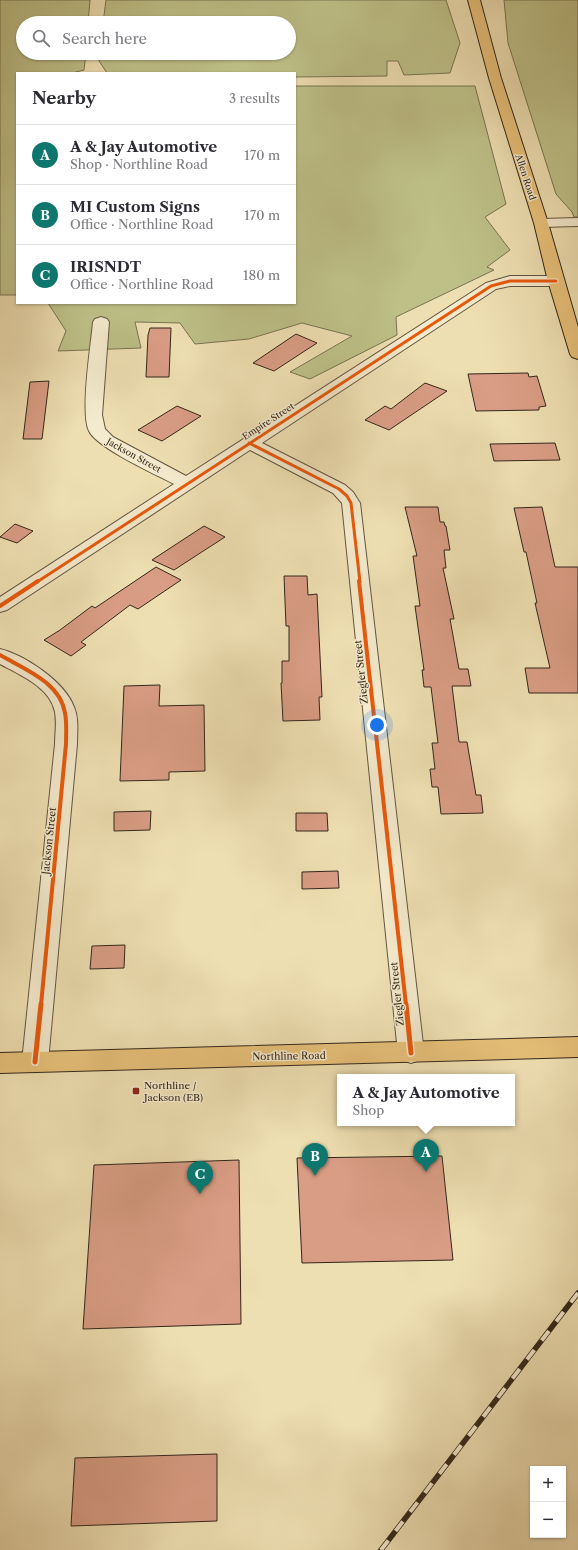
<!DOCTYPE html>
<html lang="en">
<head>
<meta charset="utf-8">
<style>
	:root { --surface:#fff; --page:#f7f7f7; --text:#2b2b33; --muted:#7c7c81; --line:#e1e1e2; --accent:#0f766e }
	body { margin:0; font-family:"Libre Caslon Text",serif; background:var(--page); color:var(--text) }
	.controls { position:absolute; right:12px; bottom:12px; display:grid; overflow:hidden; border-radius:0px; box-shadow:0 1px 3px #0004 }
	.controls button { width:36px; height:36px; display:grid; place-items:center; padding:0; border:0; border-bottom:1px solid var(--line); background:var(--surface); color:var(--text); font:20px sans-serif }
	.you { position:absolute; left:377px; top:725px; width:14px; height:14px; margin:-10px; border:3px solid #fff; border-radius:50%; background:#1a73e8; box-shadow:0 0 0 6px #1a73e833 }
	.badge { display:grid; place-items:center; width:26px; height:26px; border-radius:50%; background:var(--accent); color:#fff; font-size:13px; font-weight:700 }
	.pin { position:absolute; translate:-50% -33px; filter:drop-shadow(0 1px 2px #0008) }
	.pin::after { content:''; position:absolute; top:21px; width:14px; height:12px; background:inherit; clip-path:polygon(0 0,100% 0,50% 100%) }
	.popup { position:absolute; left:337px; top:1074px; width:178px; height:52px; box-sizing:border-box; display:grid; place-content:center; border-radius:0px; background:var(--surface); filter:drop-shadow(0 1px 3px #0005); font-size:13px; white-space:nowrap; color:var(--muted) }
	.popup b { font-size:15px; color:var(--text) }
	.popup::after { content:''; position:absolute; left:50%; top:100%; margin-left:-8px; border:8px solid transparent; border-top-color:var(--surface) }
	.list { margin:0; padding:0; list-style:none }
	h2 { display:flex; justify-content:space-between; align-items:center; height:52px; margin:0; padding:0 16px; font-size:17px }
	h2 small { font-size:13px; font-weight:400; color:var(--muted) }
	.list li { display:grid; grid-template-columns:26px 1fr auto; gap:12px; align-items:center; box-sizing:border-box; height:60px; padding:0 16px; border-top:1px solid var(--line) }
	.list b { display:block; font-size:15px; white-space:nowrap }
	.list p { margin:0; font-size:13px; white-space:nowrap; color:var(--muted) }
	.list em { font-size:13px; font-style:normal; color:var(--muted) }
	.icon { flex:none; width:22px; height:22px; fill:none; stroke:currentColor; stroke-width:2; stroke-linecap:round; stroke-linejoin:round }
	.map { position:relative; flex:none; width:578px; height:1550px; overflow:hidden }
	.search { position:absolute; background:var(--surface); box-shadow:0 1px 3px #0004; left:16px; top:16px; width:280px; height:44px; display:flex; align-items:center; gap:10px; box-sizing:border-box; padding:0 14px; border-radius:22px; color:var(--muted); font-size:15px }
	.panel { position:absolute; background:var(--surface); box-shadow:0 1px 3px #0004; left:16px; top:72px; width:280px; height:232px; border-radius:0px }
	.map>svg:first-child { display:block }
	.green { fill:#bec088; stroke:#787451 }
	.building { fill:#d99d85; stroke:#33271a }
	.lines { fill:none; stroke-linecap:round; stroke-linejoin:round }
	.minor-casing { stroke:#625540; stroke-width:2 }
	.major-casing { stroke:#33271a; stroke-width:2 }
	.minor { fill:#f4eacd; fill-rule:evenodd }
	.major { fill:#e7c079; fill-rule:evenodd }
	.rail-casing { stroke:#33271a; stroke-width:5.5 }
	.rail { stroke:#f4eacd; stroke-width:4; stroke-dasharray:12; stroke-linecap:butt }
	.cycleway-far2-casing { stroke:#f4eacd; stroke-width:5 }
	.cycleway-far1-casing { stroke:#f4eacd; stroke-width:6 }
	.cycleway-casing { stroke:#f4eacd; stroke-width:8 }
	.cycleway-far2 { stroke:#e8590c; stroke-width:3 }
	.cycleway-far1 { stroke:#e8590c; stroke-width:4 }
	.cycleway { stroke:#e8590c; stroke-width:5 }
	.poi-dot { fill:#8f2418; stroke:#f4eacd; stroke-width:1.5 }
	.labels { text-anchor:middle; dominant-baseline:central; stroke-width:3; stroke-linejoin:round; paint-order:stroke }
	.far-street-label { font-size:9px; fill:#33271a; stroke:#f4eacd }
	.street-label { font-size:10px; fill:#33271a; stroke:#f4eacd }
	.poi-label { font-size:10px; fill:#33271a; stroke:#f4eacd; text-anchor:start }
</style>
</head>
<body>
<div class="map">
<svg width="578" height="1550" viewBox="0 0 578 1550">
	<rect width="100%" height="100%" fill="#eedfb2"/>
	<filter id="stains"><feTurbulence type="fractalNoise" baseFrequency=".005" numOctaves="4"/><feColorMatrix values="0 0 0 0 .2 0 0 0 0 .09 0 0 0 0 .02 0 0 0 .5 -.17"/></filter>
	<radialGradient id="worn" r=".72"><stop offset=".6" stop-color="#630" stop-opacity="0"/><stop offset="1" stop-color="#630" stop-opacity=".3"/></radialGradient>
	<path class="green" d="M0,0H90L88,23H23V53H86L84,70L72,73H17V295H0Z
		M106,0H446L460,43L450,73L404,75L398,61H387V76L295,77V73H107L99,61L100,53H289V23H103Z
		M504,0H578V217H574L572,212L556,194L508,43Z
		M295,86H475L506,204L485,217L510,250L487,267L494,270L396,317L397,335L310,379L290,372L352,336L302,323L249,339L195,344L180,323L135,322L141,348L58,351L66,331L48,303H295Z"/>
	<path class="building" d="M150,328H171L169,377H146L148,335Z
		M296,334L317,343L274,371L253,363Z
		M528,373L529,377L537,376L546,406L539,407V410L476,411L468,374Z
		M49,381L42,439H23L30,382Z
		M425,383L447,391L389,430L365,420L385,406L391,409Z
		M177,406L201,416L162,441L138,430Z
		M555,443L560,460L494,461L490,444Z
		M405,507H438L440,522H444L445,526H446L450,550H444L446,568H443L454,619H450L459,669H468L471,686H452L459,742H467L476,795H481L483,813L441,814L438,787H432L430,769H435L432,743H438L431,687H424L422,670H424L415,606H420L413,556H417Z
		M542,507L555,567H578V693H529L525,668H550L535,603H537L526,552H524L514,508Z
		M15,524L33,531L17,543L0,537Z
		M204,526L225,537L174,570L152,560Z
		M156,567L181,580L138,609L130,605L81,642L86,645L71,656L44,640L60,630L92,606L95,608Z
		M284,576H307L308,595L317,594L322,697H319L320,720L283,721L281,683H282V661H289V626H286Z
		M160,685L159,706L204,705L205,771L169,772V780L120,781L124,686Z
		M151,811L150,830L114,831V812Z
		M296,813H327L328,831H296Z
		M338,871L339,888L302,889V872Z
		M125,945L124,968L90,969L92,946Z
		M442,1156L453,1260L302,1263L297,1158Z
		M239,1160L241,1324L83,1329L94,1165Z
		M217,1454V1521L71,1526L75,1458Z"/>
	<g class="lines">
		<g class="minor-casing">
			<path id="minor" d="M578,218V226L541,227L536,226L534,223L536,220L541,219Z
				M510,276H556L561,278L564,281L561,284L556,286H510L496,289L262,443L345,485L353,492L360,503L424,1053L420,1060L411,1063L402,1060L398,1053L342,503L333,493L250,450L7,610L0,612V597L174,484C155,474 97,448 89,431C80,413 91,345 93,322L95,319L101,317L107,319L109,322L102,415L105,429L113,437L186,476L486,283Z
				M0,649C25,655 65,682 74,707C79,718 77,732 77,744L48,1062L44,1069L35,1072L26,1069L22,1062L55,744C55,734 57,723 55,712C50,687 20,675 0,664Z"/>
		</g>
		<g class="major-casing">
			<path id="major" d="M468,0H480L501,78L548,223L578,327V359L572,357L570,354L548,281L534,223L489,78Z
				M578,1037V1057L0,1073V1053Z"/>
		</g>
		<use href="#minor" class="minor"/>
		<use href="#major" class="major"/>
		<g class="rail-casing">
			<path id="rail" d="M381,1550L578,1293"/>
		</g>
		<use href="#rail" class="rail"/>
		<g class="cycleway-far2-casing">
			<path id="cycleway-far2" d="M249,443L339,489L347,496L351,503L360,582
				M37,582L491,286L510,281H556"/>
		</g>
		<g class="cycleway-far1-casing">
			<path id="cycleway-far1" d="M359,581L406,1005
				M0,606L38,581
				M0,655C24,669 60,682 65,713C67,723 66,734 66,744L41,1005"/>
		</g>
		<g class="cycleway-casing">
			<path id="cycleway" d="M406,1004L411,1053
				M35,1062L41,1004"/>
		</g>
		<use href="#cycleway-far2" class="cycleway-far2"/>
		<use href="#cycleway-far1" class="cycleway-far1"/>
		<use href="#cycleway" class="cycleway"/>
	</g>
	<rect class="poi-dot" x="132" y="1087" width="8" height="8" rx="2"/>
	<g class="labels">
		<g class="far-street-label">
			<text transform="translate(526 177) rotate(72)">Allen Road</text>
			<text transform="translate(268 421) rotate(-33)">Empire Street</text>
			<text transform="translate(134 455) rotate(29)">Jackson Street</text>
		</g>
		<g class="street-label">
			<text transform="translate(361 672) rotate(-96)">Ziegler Street</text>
			<text transform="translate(49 841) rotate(-84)">Jackson Street</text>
			<text transform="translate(397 994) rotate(-96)">Ziegler Street</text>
			<text transform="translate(289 1056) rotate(-1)">Northline Road</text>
		</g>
		<g class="poi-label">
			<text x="144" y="1085">Northline /<tspan x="144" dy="12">Jackson (EB)</tspan></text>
		</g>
	</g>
	<rect width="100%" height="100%" filter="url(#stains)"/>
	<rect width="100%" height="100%" fill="url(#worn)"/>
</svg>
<div class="controls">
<button>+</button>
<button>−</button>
</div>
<div class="you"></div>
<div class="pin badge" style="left:426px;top:1172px">A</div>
<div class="popup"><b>A &amp; Jay Automotive</b>Shop</div>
<div class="pin badge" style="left:315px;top:1176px">B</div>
<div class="pin badge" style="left:200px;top:1194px">C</div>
<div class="search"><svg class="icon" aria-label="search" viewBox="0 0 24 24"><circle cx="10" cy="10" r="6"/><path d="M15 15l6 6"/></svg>Search here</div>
<section class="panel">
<h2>Nearby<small>3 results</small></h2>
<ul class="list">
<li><span class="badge">A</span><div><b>A &amp; Jay Automotive</b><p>Shop · Northline Road</p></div><em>170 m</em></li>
<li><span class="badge">B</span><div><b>MI Custom Signs</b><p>Office · Northline Road</p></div><em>170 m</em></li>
<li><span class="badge">C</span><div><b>IRISNDT</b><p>Office · Northline Road</p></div><em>180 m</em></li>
</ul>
</section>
</div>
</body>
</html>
